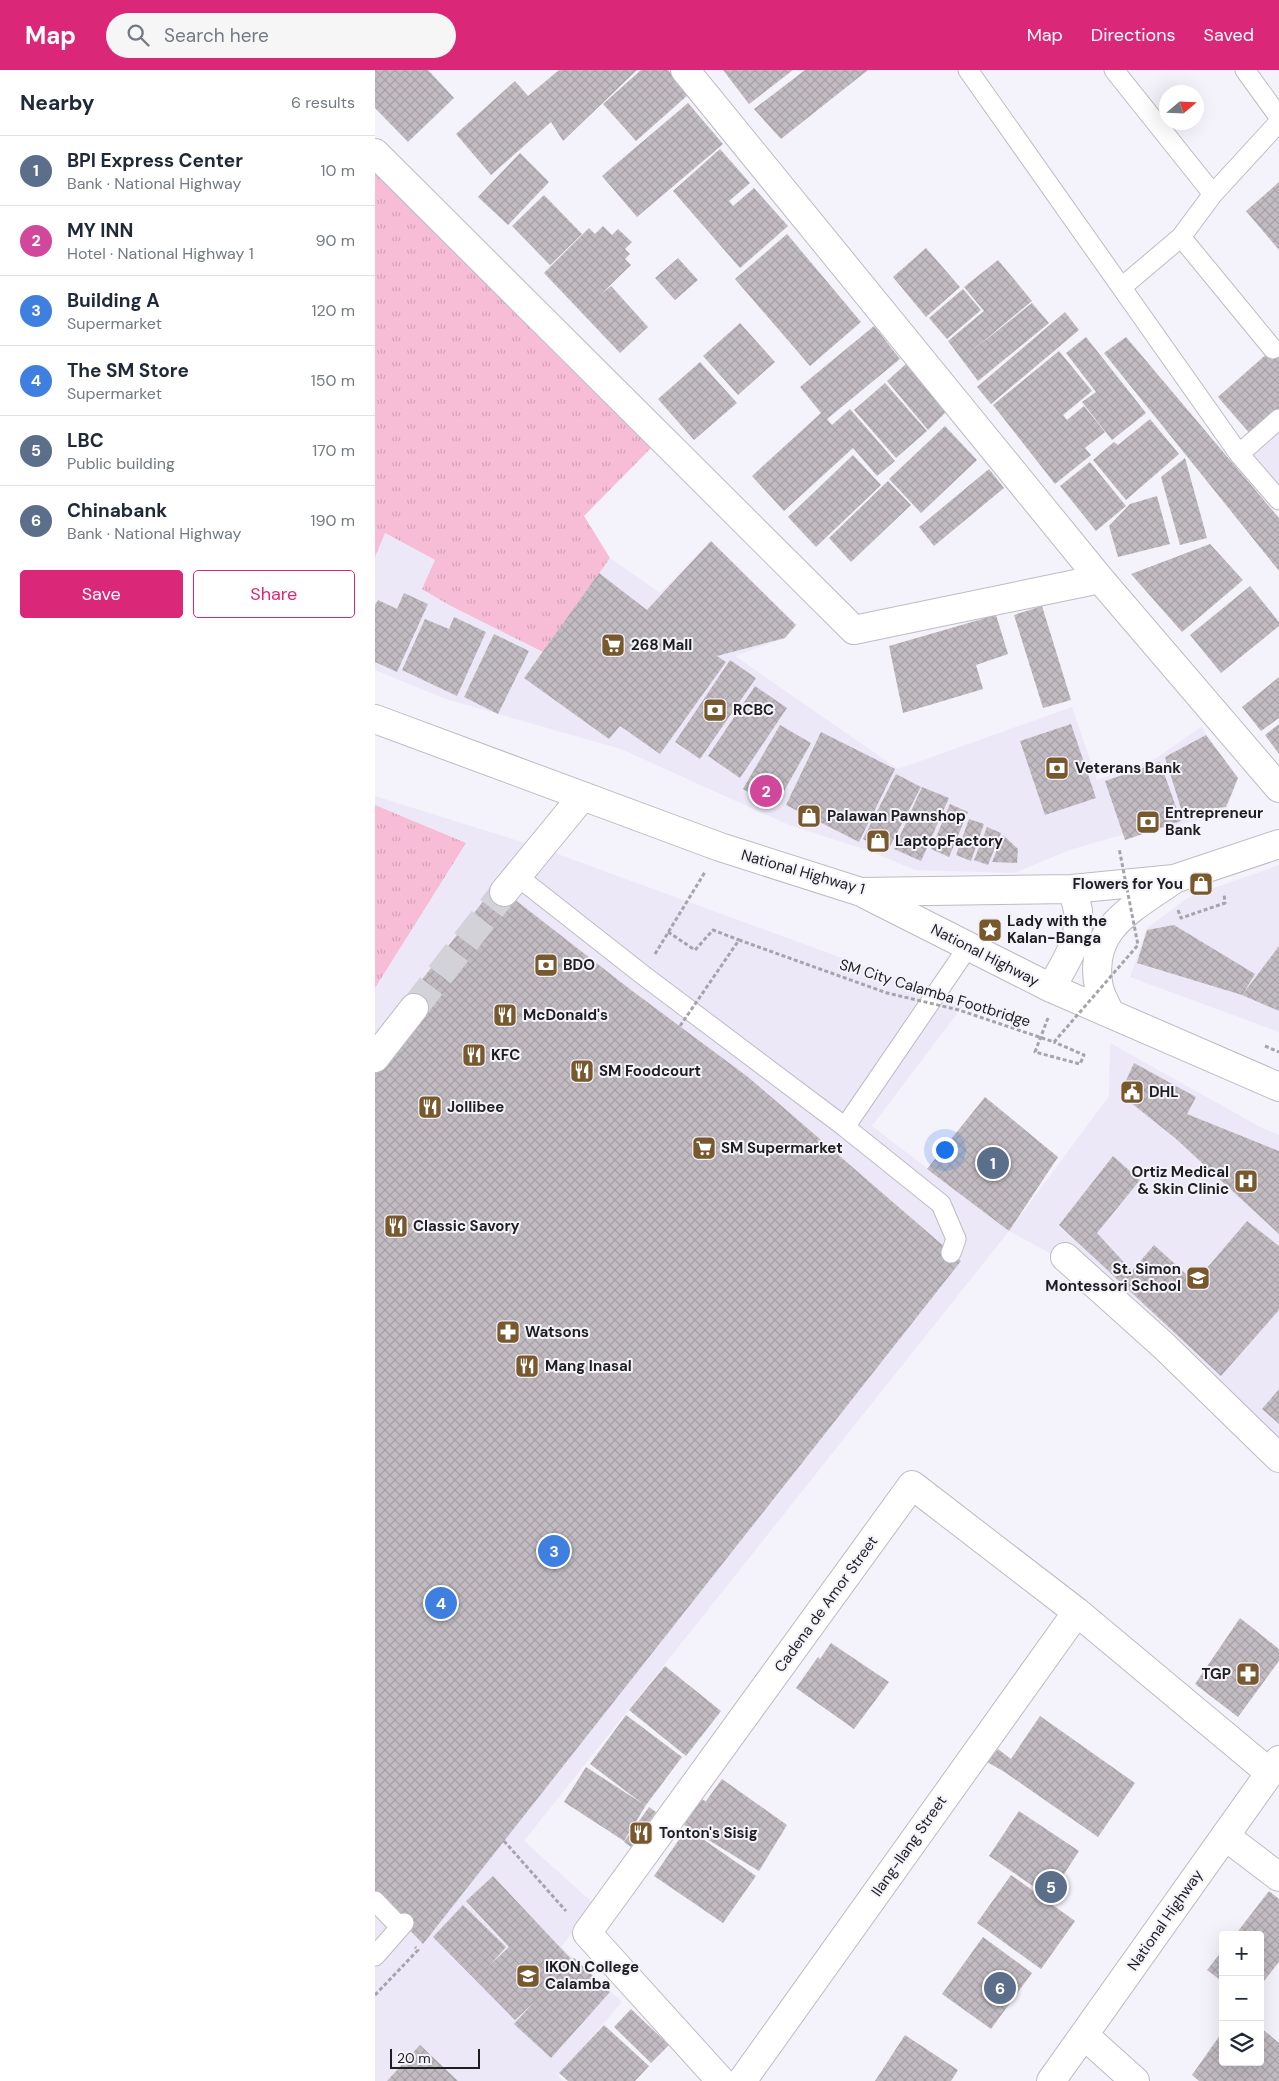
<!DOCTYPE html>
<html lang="en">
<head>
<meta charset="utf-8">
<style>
	:root { --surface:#fff; --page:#f6f6f7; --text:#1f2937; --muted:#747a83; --line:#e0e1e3; --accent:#db2777 }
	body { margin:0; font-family:"DM Sans",sans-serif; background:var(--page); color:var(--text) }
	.controls { position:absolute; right:15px; bottom:15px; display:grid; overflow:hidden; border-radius:5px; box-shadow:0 5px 20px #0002 }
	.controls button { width:45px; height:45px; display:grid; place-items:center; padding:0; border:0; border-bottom:1px solid var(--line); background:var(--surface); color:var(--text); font:25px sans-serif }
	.compass { position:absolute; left:784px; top:15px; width:45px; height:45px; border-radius:50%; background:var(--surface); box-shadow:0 5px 20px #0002; rotate:71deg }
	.scale { position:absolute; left:15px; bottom:12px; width:90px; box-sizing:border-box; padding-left:5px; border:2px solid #1e1d20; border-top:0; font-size:14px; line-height:18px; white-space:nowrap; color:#1e1d20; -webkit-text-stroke:4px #f4f2fa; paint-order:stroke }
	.you { position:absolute; left:569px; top:1079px; width:18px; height:18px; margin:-12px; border:4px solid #fff; border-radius:50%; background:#1a73e8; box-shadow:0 0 0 8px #1a73e833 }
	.badge { display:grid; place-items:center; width:32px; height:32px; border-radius:50%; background:var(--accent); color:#fff; font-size:16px; font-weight:700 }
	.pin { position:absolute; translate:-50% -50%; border:2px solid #fff; box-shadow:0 1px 5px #0006 }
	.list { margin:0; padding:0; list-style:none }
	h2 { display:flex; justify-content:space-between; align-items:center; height:65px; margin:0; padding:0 20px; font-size:21px }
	h2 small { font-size:16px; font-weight:400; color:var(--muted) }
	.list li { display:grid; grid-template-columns:32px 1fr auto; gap:15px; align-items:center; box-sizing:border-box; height:70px; padding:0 20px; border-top:1px solid var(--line) }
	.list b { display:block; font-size:19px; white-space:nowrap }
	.list p { margin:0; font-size:16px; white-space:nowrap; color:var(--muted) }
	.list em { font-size:16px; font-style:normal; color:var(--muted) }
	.actions { display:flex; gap:10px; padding:15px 20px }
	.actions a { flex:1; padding:11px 0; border:1px solid var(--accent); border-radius:5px; text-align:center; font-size:18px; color:var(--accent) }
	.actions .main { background:var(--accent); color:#fff }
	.icon { flex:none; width:28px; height:28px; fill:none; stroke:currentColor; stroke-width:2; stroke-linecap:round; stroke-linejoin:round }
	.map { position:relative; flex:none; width:904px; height:2011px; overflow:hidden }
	header { display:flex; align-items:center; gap:30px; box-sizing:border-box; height:70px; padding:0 25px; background:var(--accent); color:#fff }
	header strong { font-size:24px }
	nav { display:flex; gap:28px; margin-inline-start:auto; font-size:18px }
	.search { width:350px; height:45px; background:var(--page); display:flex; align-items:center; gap:12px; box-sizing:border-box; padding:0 18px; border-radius:28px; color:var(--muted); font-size:19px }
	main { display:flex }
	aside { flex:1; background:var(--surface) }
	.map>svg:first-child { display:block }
	.built { fill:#ece8f8 }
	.grass { fill:url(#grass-tufts) }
	.building { fill:url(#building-cross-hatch) }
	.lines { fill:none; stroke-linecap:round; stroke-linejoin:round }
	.street-tunnel { stroke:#d4d2d9; stroke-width:28; stroke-dasharray:28 14; stroke-linecap:butt }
	.lane-casing { stroke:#bdbbc3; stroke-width:21 }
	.street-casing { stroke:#bdbbc3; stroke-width:30 }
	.primary-casing { stroke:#bdbbc3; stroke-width:30 }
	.highway-casing { stroke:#bdbbc3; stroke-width:30 }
	.path { stroke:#a6a4ab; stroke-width:3; stroke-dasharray:4 2.5; stroke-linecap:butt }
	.lane { stroke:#fff; stroke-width:19 }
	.street { stroke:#fff; stroke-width:28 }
	.primary { stroke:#fff; stroke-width:28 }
	.highway { stroke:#fff; stroke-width:28 }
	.path-bridge { stroke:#a6a4ab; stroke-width:3; stroke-dasharray:4 2.5; stroke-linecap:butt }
	.labels { text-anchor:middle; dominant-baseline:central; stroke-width:4; stroke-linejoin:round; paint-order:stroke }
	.poi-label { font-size:15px; font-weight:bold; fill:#1e1d20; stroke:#f4f2fa; text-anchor:start }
	.street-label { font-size:15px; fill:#1e1d20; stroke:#f4f2fa }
</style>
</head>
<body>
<header>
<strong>Map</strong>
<div class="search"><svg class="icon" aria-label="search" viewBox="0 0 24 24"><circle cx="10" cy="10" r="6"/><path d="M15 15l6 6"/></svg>Search here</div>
<nav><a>Map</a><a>Directions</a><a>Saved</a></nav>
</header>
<main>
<aside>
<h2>Nearby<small>6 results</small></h2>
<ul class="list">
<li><span class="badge" style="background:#5c6f8a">1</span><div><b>BPI Express Center</b><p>Bank · National Highway</p></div><em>10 m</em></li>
<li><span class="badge" style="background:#d1479c">2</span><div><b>MY INN</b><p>Hotel · National Highway 1</p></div><em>90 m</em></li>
<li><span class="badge" style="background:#3f7fe0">3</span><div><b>Building A</b><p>Supermarket</p></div><em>120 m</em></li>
<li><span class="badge" style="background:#3f7fe0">4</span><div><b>The SM Store</b><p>Supermarket</p></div><em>150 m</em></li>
<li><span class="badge" style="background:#5c6f8a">5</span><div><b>LBC</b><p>Public building</p></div><em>170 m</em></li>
<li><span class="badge" style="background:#5c6f8a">6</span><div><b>Chinabank</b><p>Bank · National Highway</p></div><em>190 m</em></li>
</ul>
<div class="actions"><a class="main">Save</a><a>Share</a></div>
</aside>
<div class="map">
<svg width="904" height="2011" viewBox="0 0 904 2011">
	<defs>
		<pattern id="grass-tufts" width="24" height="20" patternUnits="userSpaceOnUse" patternTransform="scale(1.25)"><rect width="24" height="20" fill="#f8bdd6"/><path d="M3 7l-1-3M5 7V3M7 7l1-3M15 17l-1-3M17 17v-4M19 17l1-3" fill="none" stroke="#d4a2b7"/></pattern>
		<pattern id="building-cross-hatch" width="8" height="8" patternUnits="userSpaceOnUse" patternTransform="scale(1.25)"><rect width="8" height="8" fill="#c2bcc2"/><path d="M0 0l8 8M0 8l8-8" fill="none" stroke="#a6a1a6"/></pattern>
	</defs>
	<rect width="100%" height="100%" fill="#f4f2fa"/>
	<path class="built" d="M904,360V416L875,385Z
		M9,463L61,491L48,519L167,582L235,488L285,523L336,471L421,555L410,568L360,586L523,699L697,637L722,710L780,689L827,656L831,665L863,708L849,746L739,767L695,780L639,803L540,800L495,781L414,755L246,679L71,629L0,600V487Z
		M0,726L166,778L590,933L497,1056L634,1161L734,1026L735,973L885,1057L904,1065V1395L689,1191L634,1161L149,1771L219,1834L186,1877L247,1932L183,2006L188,2011H0Z
		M904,795V962L755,907L772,858L814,827Z"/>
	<path class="grass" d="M0,96L279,375L209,446L235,488L168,582L74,535L47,519L60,490L10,463L0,487Z
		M0,735L91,773L0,918Z"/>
	<path class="building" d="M0,0H53L79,28L33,72L0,38Z
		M184,0H262L188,71L176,52L116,105L81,64L140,11L153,26Z
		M266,0H293L314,24L261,71L228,34Z
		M348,0H418L374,34Z
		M430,0H493L406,69L379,39Z
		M313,33L348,74L262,147L227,106Z
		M345,79L375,113L354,131L358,136L379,118L413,156L365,198L298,121Z
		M145,83L174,112L133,155L103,127Z
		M904,112V180L871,141Z
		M169,125L207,164L175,195L137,156Z
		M228,156L237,165L243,159L257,172L250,179L255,184L250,189L256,195L224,226L236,216L273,257L245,283L169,203L214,158L220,164Z
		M412,164L486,252L435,296L360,209Z
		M551,178L585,217L551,247L518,207Z
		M303,188L323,210L300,230L280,208Z
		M623,190L657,231L593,284L657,233L674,253L603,311L573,271L609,241L589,217Z
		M588,219L606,240L572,269L554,248Z
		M690,242L704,260L616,334L602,317Z
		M365,253L400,292L363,325L328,286Z
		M499,256L525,289L452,349L457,355L475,339L520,391L502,406L478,378L409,441L377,406L446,343L425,317Z
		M711,267L771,343L737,370L707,332L721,322L691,283Z
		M751,267L904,448V501L729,283Z
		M904,273V341L876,365L843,327Z
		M684,281L717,321L688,345L692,350L709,336L730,362L710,378L716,385L680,414L618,335Z
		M325,292L362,333L319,370L283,329Z
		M532,293L572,341L553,360L512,311Z
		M510,313L552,361L521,388L479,340Z
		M775,349L804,384L751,430L718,390L739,372L743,375Z
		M570,356L602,390L546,443L514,409Z
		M478,385L506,415L441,477L413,447Z
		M810,388L832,468L805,475L786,407Z
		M715,392L751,436L721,461L685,416Z
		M614,399L629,418L559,476L544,457Z
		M513,411L536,435L476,492L454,468Z
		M782,426L795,474L743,487L734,456L755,434Z
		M336,471L421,555L410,568L342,586L351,592L285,684L245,656L234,669L149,608L224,503L272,540Z
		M835,474L868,510L807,562L756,504Z
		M875,516L904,552V556L846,603L815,565Z
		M29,523L53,534L22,602L0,592V535L3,530L22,539Z
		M667,536L696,630L668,638L639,545Z
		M621,545L633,584L601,595L608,619L528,643L514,576Z
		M79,547L111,562L82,626L27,600L50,549L74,559Z
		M119,564L154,581L123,644L89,627Z
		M355,590L381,608L325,689L300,672Z
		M904,607V648L886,661L867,637Z
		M380,616L412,638L365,708L333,686Z
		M696,654L721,728L670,745L645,671Z
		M904,654V684L890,665Z
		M405,655L436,673L400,737L368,719Z
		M446,662L520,699L484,772L411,735Z
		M831,665L863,708L851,737L807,742L790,687Z
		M785,692L806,751L750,770L730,711Z
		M521,704L546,717L512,782L488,769Z
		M547,717L574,728L546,791L519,779Z
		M575,734L593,742L574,787L556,779Z
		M594,749L609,754L596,791L581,785Z
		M612,757L626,763L613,795L599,790Z
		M628,765L643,779L642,793L617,792Z
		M121,815L256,920L373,1007L586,1191L48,1874L0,1824V1001L31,930Z
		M799,855L880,904L868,924L904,876V941L867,925L762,893L772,860Z
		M759,993L821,1027L812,1044L904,1081V1164L800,1068L745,1024Z
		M610,1027L683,1087L634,1161L552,1099Z
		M738,1086L765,1110L722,1163L757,1201L779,1175L820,1212L872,1151L904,1176V1240L846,1306L684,1155Z
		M904,1319V1354L887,1339Z
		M865,1548L904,1579V1591L863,1647L820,1614Z
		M456,1573L514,1612L479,1659L421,1618L443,1587L445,1589Z
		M290,1596L346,1641L311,1686L254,1640Z
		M251,1645L307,1687L271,1735L249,1771L189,1732L211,1697L268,1734L215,1694Z
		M665,1646L760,1713L723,1767L628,1701L612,1692L623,1679L636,1689Z
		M347,1709L412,1755L384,1801L309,1755L325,1728L335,1734L331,1731Z
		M274,1737L281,1742L256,1777L249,1772Z
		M644,1741L704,1781L674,1827L614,1786Z
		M312,1758L381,1806L348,1853L279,1806Z
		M636,1805L700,1851L666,1899L602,1853Z
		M118,1806L197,1890L199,1888L235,1922L176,1988L139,1954L158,1933L140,1950L58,1867L88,1835L131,1877L113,1897L134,1877L91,1831Z
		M894,1821L904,1829V1892L885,1916V1865H860Z
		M608,1867L657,1903L616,1959L567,1924Z
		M848,1880V1912L832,1900Z
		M256,1939L294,1975L276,1993L239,1957Z
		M229,1955L274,1996L260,2011H193L184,2003Z
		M885,1957L904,1973V2011H824L817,2005L848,1961V1992H885Z
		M530,1965L583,2000L576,2011H500Z
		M45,1975L83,2011H12Z"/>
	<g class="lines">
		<path class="street-tunnel" d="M39,938L129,822"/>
		<g class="lane-casing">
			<path id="lane" d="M593,0L864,384L904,430
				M739,0L838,124
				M870,0L904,47
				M806,167L898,279
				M747,217L806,167L838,124L904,52
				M864,384L904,349
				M142,806L268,905L470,1057L566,1134L581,1169L576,1183
				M470,1057L593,877
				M0,1831L25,1857
				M0,1886L29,1853"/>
		</g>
		<g class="street-casing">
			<path id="street" d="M310,0L725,509L904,718
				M0,83L479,560L725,509
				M129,822L207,727
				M0,988L39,938
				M690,1187L790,1277L904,1388
				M850,1766L904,1807
				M709,1965L760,2011
				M346,2011L212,1863L537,1415L702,1542L895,1703
				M367,2011L702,1542"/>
		</g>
		<g class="primary-casing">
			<path id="primary" d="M676,2011L904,1690"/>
		</g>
		<g class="highway-casing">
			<path id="highway" d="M0,649L345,777L486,822L697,819L799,809L904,774
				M490,824L676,918L904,1017
				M676,918C689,895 707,869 703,841C702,834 699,826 697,819
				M735,943C731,935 726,926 724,918C712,859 757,839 798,810"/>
		</g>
		<path class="path" d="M803,840L806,848L850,833L849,823
			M293,862L320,880L338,860L364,870
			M280,884L330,802
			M673,948L660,982L705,994L709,985L679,972
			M890,976L904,982
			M129,1771L191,1841
			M0,1925L43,1880L40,1877"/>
		<use href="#lane" class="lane"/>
		<use href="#street" class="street"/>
		<use href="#primary" class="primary"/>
		<use href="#highway" class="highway"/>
		<path class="path-bridge" d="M305,956L364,870L512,923L584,940L679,972L763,875L744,778"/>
	</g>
	<defs>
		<g id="supermarket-square" transform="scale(1.25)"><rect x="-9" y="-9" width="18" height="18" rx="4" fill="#78592e" stroke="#f4f2fa"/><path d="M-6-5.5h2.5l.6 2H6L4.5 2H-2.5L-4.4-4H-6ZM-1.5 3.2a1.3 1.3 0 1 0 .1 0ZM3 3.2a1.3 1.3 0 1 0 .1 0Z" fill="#fff"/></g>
		<g id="bank-square" transform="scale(1.25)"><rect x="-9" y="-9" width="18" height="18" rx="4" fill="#78592e" stroke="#f4f2fa"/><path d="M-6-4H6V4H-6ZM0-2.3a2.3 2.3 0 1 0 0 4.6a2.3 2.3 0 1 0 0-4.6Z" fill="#fff"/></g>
		<g id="shop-square" transform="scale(1.25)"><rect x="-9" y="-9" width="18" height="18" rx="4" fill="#78592e" stroke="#f4f2fa"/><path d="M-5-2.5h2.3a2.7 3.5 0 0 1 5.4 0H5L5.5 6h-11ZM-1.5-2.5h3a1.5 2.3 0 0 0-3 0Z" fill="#fff"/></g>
		<g id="sight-square" transform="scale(1.25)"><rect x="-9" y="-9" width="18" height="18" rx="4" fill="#78592e" stroke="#f4f2fa"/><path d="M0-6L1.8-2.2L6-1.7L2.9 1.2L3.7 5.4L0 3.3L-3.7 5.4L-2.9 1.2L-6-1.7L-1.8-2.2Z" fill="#fff"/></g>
		<g id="restaurant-square" transform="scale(1.25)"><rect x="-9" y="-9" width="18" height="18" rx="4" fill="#78592e" stroke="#f4f2fa"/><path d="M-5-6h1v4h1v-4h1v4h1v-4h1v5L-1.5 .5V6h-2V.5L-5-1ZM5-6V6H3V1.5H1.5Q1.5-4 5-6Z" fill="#fff"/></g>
		<g id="civic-square" transform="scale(1.25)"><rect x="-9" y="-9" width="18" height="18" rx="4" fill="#78592e" stroke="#f4f2fa"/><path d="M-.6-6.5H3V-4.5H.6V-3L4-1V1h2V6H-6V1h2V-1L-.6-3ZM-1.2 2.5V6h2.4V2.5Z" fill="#fff"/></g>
		<g id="hospital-square" transform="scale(1.25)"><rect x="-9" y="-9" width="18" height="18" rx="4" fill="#78592e" stroke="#f4f2fa"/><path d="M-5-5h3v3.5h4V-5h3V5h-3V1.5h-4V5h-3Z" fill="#fff"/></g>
		<g id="school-square" transform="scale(1.25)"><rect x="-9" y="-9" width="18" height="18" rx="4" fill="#78592e" stroke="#f4f2fa"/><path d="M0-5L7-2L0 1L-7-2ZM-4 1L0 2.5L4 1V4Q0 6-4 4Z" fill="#fff"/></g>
		<g id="pharmacy-square" transform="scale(1.25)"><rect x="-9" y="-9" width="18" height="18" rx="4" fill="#78592e" stroke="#f4f2fa"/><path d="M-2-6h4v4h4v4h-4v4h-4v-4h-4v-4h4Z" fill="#fff"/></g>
		<g id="university-square" transform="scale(1.25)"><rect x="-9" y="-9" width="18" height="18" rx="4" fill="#78592e" stroke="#f4f2fa"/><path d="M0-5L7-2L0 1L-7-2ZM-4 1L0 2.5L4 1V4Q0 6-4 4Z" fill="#fff"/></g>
	</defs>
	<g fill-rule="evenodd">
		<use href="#supermarket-square" x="238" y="575"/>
		<use href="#bank-square" x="340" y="640"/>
		<use href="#bank-square" x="682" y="698"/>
		<use href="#shop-square" x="434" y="746"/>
		<use href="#bank-square" x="773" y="752"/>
		<use href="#shop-square" x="503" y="771"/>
		<use href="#shop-square" x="826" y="814"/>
		<use href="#sight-square" x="615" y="860"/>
		<use href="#bank-square" x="171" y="895"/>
		<use href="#restaurant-square" x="130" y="945"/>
		<use href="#restaurant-square" x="99" y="985"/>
		<use href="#restaurant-square" x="207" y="1001"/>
		<use href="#civic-square" x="757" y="1022"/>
		<use href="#restaurant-square" x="55" y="1037"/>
		<use href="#supermarket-square" x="329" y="1078"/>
		<use href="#hospital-square" x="871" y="1111"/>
		<use href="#restaurant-square" x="21" y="1156"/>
		<use href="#school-square" x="823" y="1208"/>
		<use href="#pharmacy-square" x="133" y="1262"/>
		<use href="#restaurant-square" x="152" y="1296"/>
		<use href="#pharmacy-square" x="873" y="1604"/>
		<use href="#restaurant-square" x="266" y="1763"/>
		<use href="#university-square" x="153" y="1906"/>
	</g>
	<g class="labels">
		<g class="poi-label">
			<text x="256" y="575">268 Mall</text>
			<text x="358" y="640">RCBC</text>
			<text x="700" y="698">Veterans Bank</text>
			<text x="790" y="743">Entrepreneur<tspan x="790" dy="17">Bank</tspan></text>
			<text x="452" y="746">Palawan Pawnshop</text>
			<text x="520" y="771">LaptopFactory</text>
			<text x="808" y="814" text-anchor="end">Flowers for You</text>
			<text x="632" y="851">Lady with the<tspan x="632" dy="17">Kalan-Banga</tspan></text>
			<text x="188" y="895">BDO</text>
			<text x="148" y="945">McDonald's</text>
			<text x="116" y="985">KFC</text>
			<text x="224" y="1001">SM Foodcourt</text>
			<text x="774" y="1022">DHL</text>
			<text x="72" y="1037">Jollibee</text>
			<text x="346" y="1078">SM Supermarket</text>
			<text x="854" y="1102" text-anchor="end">Ortiz Medical<tspan x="854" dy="17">&amp; Skin Clinic</tspan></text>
			<text x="38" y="1156">Classic Savory</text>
			<text x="806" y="1199" text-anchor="end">St. Simon<tspan x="806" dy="17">Montessori School</tspan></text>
			<text x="150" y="1262">Watsons</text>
			<text x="170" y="1296">Mang Inasal</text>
			<text x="856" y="1604" text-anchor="end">TGP</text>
			<text x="284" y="1763">Tonton's Sisig</text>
			<text x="170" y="1897">IKON College<tspan x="170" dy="17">Calamba</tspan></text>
		</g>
		<g class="street-label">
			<text transform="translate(428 802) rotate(16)">National Highway 1</text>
			<text transform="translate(610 885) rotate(27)">National Highway</text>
			<text transform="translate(560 923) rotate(17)">SM City Calamba Footbridge</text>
			<text transform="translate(451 1534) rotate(-54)">Cadena de Amor Street</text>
			<text transform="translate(534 1776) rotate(-55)">Ilang-Ilang Street</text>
			<text transform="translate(790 1850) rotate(-55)">National Highway</text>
		</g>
	</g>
</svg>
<div class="controls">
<button>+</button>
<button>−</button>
<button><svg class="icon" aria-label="layers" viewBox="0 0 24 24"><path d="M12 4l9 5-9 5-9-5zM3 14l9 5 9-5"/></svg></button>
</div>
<svg class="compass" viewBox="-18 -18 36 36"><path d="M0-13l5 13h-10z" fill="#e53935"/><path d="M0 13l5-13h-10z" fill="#747a83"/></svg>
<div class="scale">20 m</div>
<div class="you"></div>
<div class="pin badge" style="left:618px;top:1093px;background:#5c6f8a">1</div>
<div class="pin badge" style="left:391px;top:721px;background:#d1479c">2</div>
<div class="pin badge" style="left:179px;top:1481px;background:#3f7fe0">3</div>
<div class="pin badge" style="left:66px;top:1533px;background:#3f7fe0">4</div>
<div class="pin badge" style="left:676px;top:1817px;background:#5c6f8a">5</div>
<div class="pin badge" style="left:625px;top:1918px;background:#5c6f8a">6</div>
</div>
</main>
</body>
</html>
